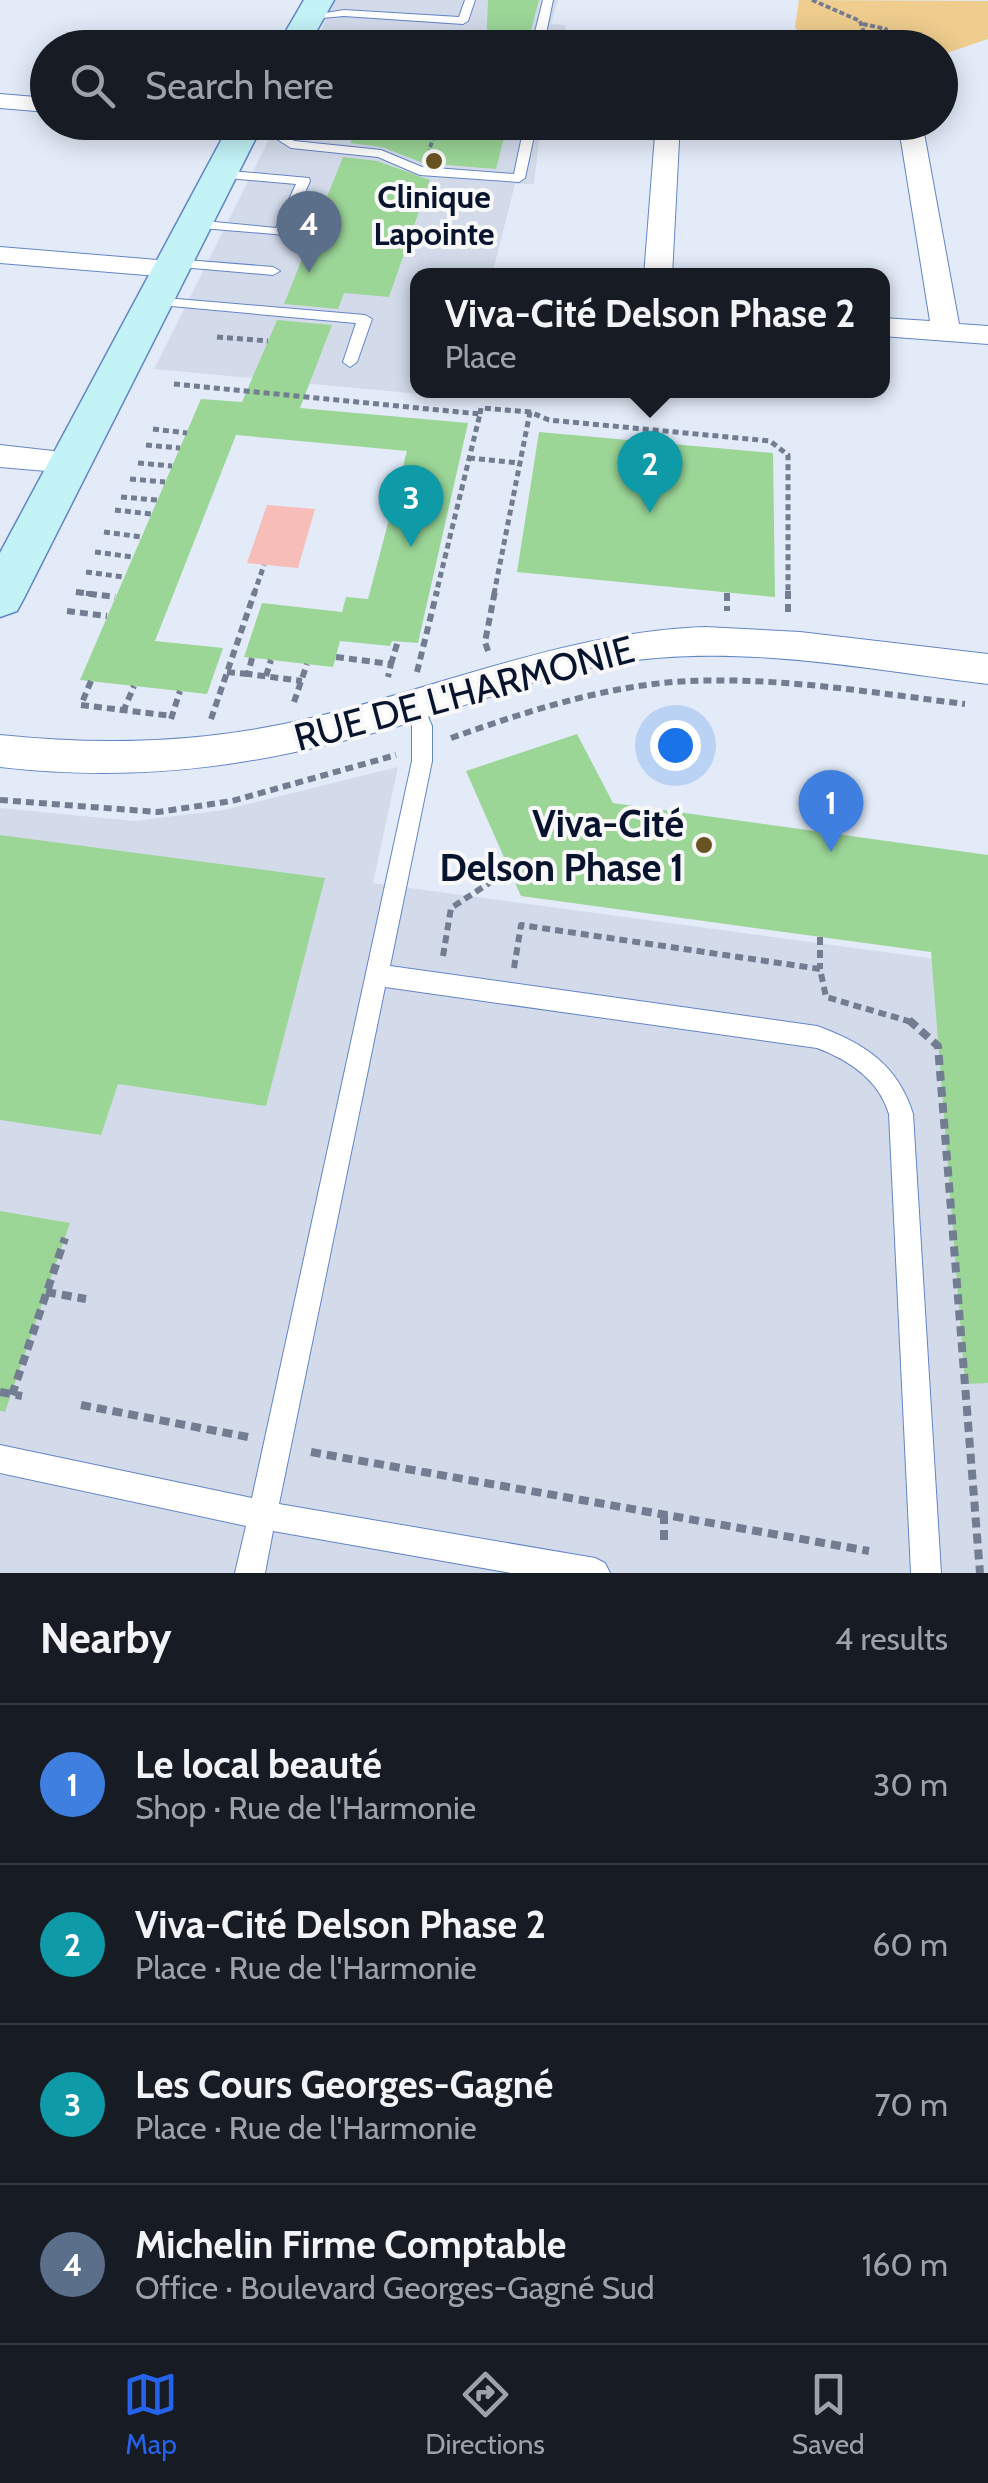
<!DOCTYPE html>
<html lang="en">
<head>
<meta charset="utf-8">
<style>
	:root { --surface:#171b24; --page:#242831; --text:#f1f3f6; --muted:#9ea1a6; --line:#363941; --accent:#2563eb }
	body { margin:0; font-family:Cabin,sans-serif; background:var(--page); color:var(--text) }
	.you { position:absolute; left:675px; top:745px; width:35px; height:35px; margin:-25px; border:8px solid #fff; border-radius:50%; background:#1a73e8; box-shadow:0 0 0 15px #1a73e833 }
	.badge { display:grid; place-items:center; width:65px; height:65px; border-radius:50%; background:var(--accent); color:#fff; font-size:32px; font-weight:700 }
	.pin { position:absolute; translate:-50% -82px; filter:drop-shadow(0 2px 5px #0008) }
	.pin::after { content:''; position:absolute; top:52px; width:35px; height:30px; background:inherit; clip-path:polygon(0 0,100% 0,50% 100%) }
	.popup { position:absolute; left:410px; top:268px; width:480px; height:130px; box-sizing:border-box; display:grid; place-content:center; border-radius:20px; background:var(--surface); filter:drop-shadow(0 2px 8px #0005); font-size:32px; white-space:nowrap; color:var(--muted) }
	.popup b { font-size:38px; color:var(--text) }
	.popup::after { content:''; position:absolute; left:50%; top:100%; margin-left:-20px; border:20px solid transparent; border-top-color:var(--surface) }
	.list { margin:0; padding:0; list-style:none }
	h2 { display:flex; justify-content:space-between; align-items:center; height:130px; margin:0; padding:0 40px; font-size:42px }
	h2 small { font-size:32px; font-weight:400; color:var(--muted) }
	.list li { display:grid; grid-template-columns:65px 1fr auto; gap:30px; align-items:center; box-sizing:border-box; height:160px; padding:0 40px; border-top:2px solid var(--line) }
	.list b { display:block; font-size:38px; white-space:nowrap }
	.list p { margin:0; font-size:32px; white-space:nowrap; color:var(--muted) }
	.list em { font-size:32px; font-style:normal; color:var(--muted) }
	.icon { flex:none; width:55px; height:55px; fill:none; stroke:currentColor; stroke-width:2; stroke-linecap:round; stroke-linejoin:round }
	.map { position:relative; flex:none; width:988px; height:1573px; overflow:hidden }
	.search { position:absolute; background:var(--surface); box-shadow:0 5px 25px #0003; left:30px; right:30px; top:30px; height:110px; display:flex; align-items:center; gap:25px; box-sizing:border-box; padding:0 35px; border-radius:55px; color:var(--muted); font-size:38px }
	.sheet { height:770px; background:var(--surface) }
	nav { display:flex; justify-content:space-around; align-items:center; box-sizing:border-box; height:140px; border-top:2px solid var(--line); background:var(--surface); font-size:28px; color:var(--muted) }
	nav a { display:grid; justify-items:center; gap:5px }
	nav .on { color:var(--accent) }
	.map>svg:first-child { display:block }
	.built { fill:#d3dbeb }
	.green { fill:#efcd8e }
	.water { fill:#f7bdb9 }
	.building { fill:#9bd697 }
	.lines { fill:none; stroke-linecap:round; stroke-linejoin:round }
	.lane-casing { stroke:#6385c6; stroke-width:2 }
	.street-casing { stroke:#6385c6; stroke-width:2 }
	.secondary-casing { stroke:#6385c6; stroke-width:3 }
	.path-far3 { stroke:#737d91; stroke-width:4; stroke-dasharray:5 2.5; stroke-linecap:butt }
	.path-far2 { stroke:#737d91; stroke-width:5; stroke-dasharray:6 4; stroke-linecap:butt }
	.path-far1 { stroke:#737d91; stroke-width:6; stroke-dasharray:8 5; stroke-linecap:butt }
	.path { stroke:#737d91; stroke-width:8; stroke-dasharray:10 6; stroke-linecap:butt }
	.lane { fill:#fff; fill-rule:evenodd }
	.street { fill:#fff; fill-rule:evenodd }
	.secondary { fill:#c3f3f7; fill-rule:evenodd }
	.poi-dot { fill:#6a5323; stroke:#f8f8f8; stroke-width:4 }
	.labels { text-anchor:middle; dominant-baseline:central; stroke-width:8; stroke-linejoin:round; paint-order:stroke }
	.far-poi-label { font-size:32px; font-weight:bold; fill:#08142e; stroke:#f8f8f8 }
	.street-label { font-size:38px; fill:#08142e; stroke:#f8f8f8 }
	.poi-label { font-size:38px; font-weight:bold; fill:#08142e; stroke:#f8f8f8; text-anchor:end }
</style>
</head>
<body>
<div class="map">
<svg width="988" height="1573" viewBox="0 0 988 1573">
	<rect width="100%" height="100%" fill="#e3ebf9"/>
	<path class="built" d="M334,0H558L551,24L566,25L561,47L314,48Z
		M277,123H541L534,184H515L492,275L418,276V390L465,391L463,398L154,369Z
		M398,767L373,883L988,966V1573H0V808L134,821L224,810Z"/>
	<path class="green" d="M799,0L988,1V39L941,55L940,48L808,47L795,27Z"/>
	<path class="water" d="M267,505L315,509L298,568L247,563Z"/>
	<path class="building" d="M488,0H539L526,48H486Z
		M359,122H508L496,169L423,163L382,147L350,143Z
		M343,157L377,161L430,180L389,297L344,293L338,309L284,304Z
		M277,320L332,325L300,408L468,423L418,643L392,641L390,646L340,641L333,667L244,657L262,603L342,612L346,597L368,599L407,451L236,435L155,641L223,648L207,694L80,680L201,399L242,402Z
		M539,432L773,453L775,597L517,572Z
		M577,734L613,803L988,855V1383L965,1384L931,952L521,896L466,771Z
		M0,835L325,878L266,1106L118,1084L101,1135L0,1120Z
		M0,1211L70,1223L5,1412L0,1411Z"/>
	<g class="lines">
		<g class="lane-casing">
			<path id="lane" d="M465,0H475L468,21L463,24L344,16L311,19L306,16L344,10L459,17Z
				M543,0H553L543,48H531Z
				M525,122H537L525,178L519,182L420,175L378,157L291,148L272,136L239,128L245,124L280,130L294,141L381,150L422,167L514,174Z
				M220,170L309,178L310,181L286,235L189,227L187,224L194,220L276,228L296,184L215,177L214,174Z
				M174,259L273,267L280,271L273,275L169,266V260Z
				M154,297L365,315L372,319L357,362L350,367L343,362L356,323L149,304V298Z
				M414,698L421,701L432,726V761L390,966L817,1026C864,1043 898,1065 913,1114L941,1573H911L889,1114C879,1080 849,1060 817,1048L385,987L279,1504L595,1558L605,1563L610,1573H511L273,1531L265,1573H235L246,1526L0,1473V1445L252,1498L412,761V726L404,706Z"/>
		</g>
		<g class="street-casing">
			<path id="street" d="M0,94L48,98V112L0,108Z
				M656,122H680L672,276H644Z
				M898,122H922L959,324L988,326V344L882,336V318L930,321Z
				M0,247L170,261L184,269L170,277L0,263Z
				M0,445L80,454L85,462L80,470L69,473L0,467Z
				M705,627L800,632L988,654V684C863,669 735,642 609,664C542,676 478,702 412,722C270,764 149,784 0,767V735C106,746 207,743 311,718C444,686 568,632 705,627Z"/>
		</g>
		<g class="secondary-casing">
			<path id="secondary" d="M304,0H334L307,48H276Z
				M231,122H264L24,598L17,611L0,617V553Z"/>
		</g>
		<path class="path-far3" d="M812,0L860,21L863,30L851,48
			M842,41L878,47L886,29L863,24
			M396,133L434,136L429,150"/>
		<path class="path-far2" d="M217,337L268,341
			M174,384L480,414L436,594
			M480,414L481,408L530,412L549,420L770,441L788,455V594
			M153,429L187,433
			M146,445L180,448
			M469,458L520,463
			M138,463L172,466
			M130,479L165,482
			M121,497L157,500
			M115,510L151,514
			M104,532L142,537
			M95,552L133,557
			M86,572L124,577
			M76,592L91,594
			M254,594L264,565
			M494,594L530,412"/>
		<path class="path-far1" d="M788,591V613
			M76,592L115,597
			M727,593V611
			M67,611L107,616
			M488,651L485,642L495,591
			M336,657L391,664L388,677
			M252,658L248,674L302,681
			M391,664L398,641
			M227,672L248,674
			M417,672L437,591
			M266,676L271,660
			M91,681L81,705L172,716
			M294,702L307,664
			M123,712L134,686
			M171,719L180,691
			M211,719L255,591
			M451,738C528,711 607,685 689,681C782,677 874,693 965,704
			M0,800L158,812L232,801L396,755
			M831,834L833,803
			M820,937V969
			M443,956L451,908L509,870
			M514,968L521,925L820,969L826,997L915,1023"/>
		<path class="path" d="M909,1020L938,1046L980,1573
			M46,1292L86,1299
			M0,1392L22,1396
			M12,1395L65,1238
			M81,1405L248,1437
			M311,1452L869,1551
			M664,1514V1546"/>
		<use href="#lane" class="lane"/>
		<use href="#street" class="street"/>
		<use href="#secondary" class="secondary"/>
	</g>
	<g class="poi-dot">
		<circle cx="434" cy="161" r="10"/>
		<circle cx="704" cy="845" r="10"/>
	</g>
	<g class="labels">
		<g class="far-poi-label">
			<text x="434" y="196">Clinique<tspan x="434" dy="37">Lapointe</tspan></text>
		</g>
		<g class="street-label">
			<text transform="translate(464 693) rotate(-15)">RUE DE L'HARMONIE</text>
		</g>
		<g class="poi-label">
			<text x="684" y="823">Viva-Cité<tspan x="684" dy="44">Delson Phase 1</tspan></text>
		</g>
	</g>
</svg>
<div class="you"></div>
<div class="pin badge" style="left:831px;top:852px;background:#3f7fe0">1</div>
<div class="pin badge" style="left:650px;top:513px;background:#0f9aa8">2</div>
<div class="popup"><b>Viva-Cité Delson Phase 2</b>Place</div>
<div class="pin badge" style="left:411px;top:547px;background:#0f9aa8">3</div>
<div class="pin badge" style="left:309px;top:273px;background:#5c6f8a">4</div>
<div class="search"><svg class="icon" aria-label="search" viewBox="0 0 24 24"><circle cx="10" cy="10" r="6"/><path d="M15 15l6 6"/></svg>Search here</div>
</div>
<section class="sheet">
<h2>Nearby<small>4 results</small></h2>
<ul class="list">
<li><span class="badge" style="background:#3f7fe0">1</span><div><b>Le local beauté</b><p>Shop · Rue de l'Harmonie</p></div><em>30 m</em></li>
<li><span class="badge" style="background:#0f9aa8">2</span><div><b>Viva-Cité Delson Phase 2</b><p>Place · Rue de l'Harmonie</p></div><em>60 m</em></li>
<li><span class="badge" style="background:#0f9aa8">3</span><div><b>Les Cours Georges-Gagné</b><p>Place · Rue de l'Harmonie</p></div><em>70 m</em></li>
<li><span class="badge" style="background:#5c6f8a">4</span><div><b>Michelin Firme Comptable</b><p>Office · Boulevard Georges-Gagné Sud</p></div><em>160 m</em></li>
</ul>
</section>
<nav>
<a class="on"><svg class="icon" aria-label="map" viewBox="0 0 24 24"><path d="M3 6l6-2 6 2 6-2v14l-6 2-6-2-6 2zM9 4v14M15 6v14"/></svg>Map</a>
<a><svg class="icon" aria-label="directions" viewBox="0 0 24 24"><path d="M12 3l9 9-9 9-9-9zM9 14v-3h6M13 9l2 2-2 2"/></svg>Directions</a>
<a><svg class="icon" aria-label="saved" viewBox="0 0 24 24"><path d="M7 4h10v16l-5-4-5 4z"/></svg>Saved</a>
</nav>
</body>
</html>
